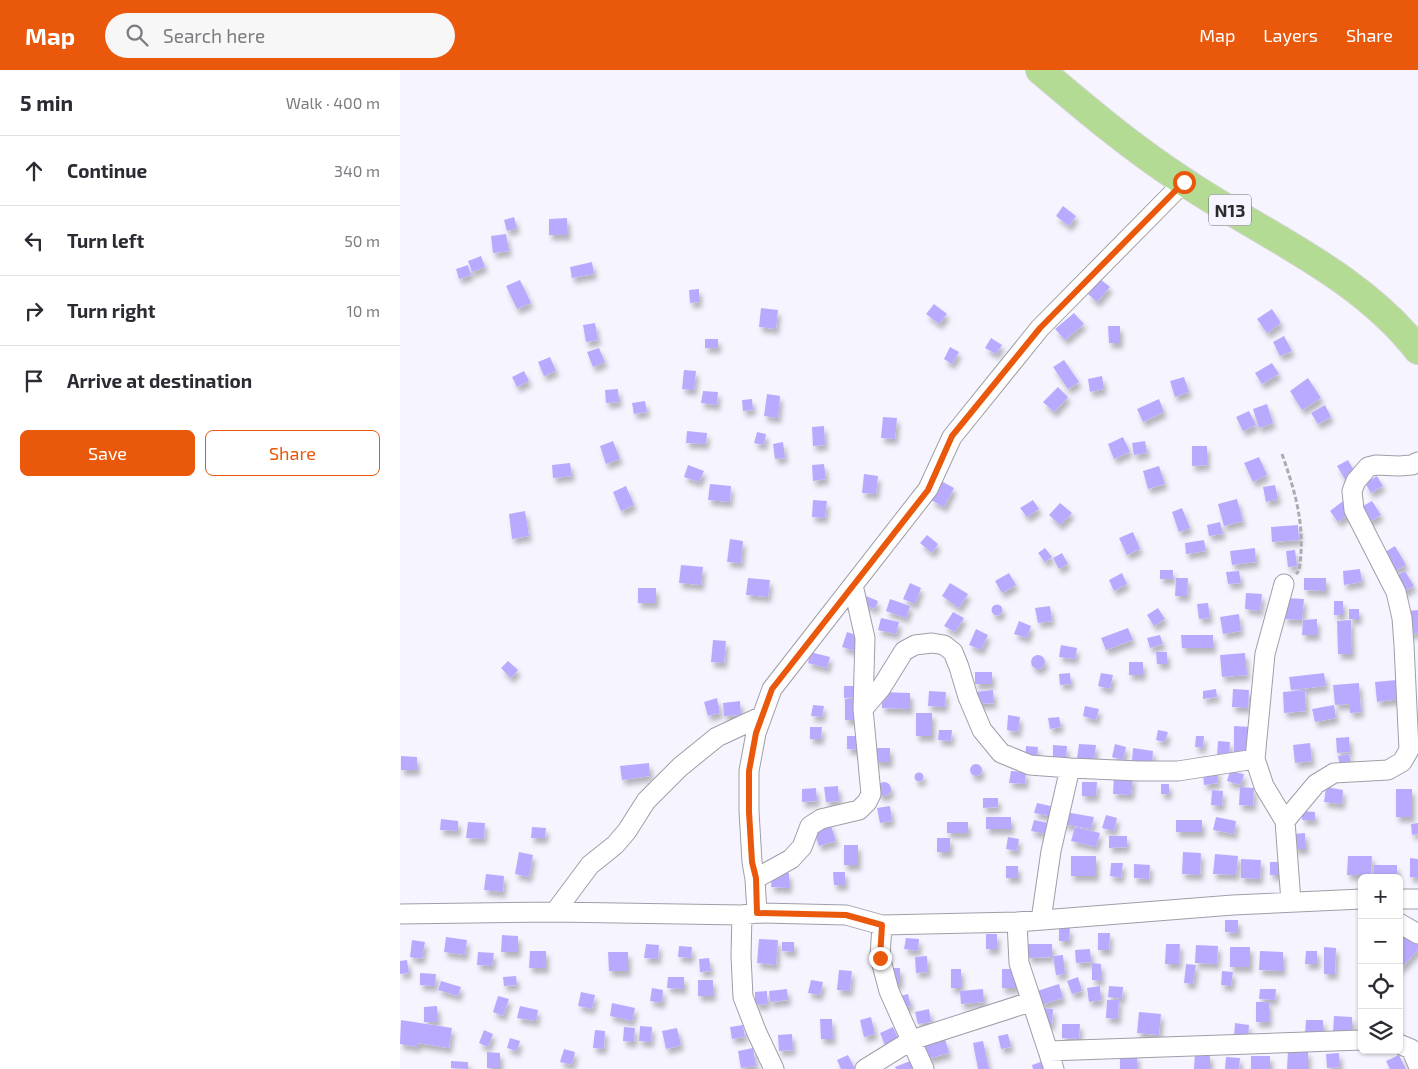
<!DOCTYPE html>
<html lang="en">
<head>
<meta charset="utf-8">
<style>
	:root { --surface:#fff; --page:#f7f7f7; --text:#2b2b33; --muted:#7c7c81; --line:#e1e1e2; --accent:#ea580c }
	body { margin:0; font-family:"Exo 2",sans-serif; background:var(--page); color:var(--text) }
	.controls { position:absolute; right:15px; bottom:15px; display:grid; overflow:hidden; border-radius:8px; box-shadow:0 1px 4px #0004 }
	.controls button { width:45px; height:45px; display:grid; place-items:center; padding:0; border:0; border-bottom:1px solid var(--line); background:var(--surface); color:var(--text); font:25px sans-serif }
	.stop { position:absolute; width:15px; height:15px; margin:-11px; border:4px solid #ea580c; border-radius:50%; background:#fff }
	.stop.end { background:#ea580c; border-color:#fff; box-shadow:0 1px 5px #0008 }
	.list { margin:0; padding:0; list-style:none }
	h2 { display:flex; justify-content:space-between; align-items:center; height:65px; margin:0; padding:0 20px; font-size:21px }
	h2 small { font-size:16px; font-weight:400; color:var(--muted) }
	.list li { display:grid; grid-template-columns:32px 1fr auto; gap:15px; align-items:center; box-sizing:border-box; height:70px; padding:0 20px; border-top:1px solid var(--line) }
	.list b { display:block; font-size:19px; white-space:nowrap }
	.list em { font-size:16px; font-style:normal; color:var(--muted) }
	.actions { display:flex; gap:10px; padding:15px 20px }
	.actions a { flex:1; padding:11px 0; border:1px solid var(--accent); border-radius:8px; text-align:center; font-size:18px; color:var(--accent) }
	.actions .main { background:var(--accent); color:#fff }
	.icon { flex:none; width:28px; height:28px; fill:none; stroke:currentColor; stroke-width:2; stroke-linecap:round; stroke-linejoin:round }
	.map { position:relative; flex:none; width:1018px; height:999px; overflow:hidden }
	header { display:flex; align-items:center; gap:30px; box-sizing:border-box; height:70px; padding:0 25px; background:var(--accent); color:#fff }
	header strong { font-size:24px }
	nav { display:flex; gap:28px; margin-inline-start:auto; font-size:18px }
	.search { width:350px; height:45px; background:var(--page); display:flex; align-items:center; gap:12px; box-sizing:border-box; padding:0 18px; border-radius:28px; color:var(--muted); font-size:19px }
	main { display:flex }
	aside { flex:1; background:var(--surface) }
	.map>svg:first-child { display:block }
	.building { fill:#baaaff; filter:url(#shadow) }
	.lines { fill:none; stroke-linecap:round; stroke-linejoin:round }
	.street-casing { stroke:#9f9ea7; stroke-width:21 }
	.primary-casing { stroke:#d5d5d5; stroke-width:30 }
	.path { stroke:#ababb2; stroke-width:3; stroke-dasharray:5 2.5; stroke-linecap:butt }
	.street { stroke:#fff; stroke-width:19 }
	.primary { stroke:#b3db94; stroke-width:28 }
	.route { stroke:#ea580c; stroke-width:6 }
	.labels { text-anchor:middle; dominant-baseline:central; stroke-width:5; stroke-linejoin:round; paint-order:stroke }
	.shield { fill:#f6f5ff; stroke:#68686d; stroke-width:1 }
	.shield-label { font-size:18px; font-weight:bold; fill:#2b2b2e }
</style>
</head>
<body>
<header>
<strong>Map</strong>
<div class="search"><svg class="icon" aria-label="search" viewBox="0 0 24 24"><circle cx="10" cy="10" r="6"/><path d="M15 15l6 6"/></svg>Search here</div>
<nav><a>Map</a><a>Layers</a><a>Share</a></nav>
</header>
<main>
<aside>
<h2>5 min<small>Walk · 400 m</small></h2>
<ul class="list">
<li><svg class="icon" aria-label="ahead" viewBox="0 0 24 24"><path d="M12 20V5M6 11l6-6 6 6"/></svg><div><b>Continue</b></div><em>340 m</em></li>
<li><svg class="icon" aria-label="left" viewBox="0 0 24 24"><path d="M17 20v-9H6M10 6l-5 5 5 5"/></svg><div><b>Turn left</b></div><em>50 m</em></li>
<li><svg class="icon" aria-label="right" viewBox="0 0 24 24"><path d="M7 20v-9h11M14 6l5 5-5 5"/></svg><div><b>Turn right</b></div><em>10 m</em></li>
<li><svg class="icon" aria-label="arrive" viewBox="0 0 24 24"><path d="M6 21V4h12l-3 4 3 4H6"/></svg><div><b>Arrive at destination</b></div></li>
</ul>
<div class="actions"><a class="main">Save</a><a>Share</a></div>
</aside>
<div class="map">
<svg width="1018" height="999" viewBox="0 0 1018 999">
	<defs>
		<filter id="shadow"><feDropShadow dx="3" dy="5.5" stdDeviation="2.5" flood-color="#0004"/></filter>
	</defs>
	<rect width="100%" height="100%" fill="#f6f5ff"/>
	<path class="building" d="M663,136L676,146L669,156L656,146Z
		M114,147L117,158L107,161L104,150Z
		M167,148L168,165H149V149Z
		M106,164L109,181L93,183L91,166Z
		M81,186L85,197L72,202L68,191Z
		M192,192L194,204L172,208L170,197Z
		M68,195L71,205L59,209L56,199Z
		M700,209L710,217L697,232L688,224Z
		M120,210L131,233L117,239L106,216Z
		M299,219V232L290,233L289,220Z
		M534,234L547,244L539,254L526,244Z
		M361,238L378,240L376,259L359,257Z
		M872,239L881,253L867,263L857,249Z
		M674,243L684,254L665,270L655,259Z
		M195,253L198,270L186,272L183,255Z
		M708,256H720V273H709Z
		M884,266L892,281L880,286L873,272Z
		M591,268L602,275L596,284L585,278Z
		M305,269H318V278H305Z
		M550,277L559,282L552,294L544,289Z
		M199,278L205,292L193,297L187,282Z
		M150,287L156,301L144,306L138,292Z
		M664,290L679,312L668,319L653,297Z
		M872,293L879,304L862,314L855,303Z
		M284,300L296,301L294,320L282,319Z
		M124,301L129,311L117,317L112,307Z
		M702,306L704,319L690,322L688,309Z
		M784,307L789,322L775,327L770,311Z
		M908,308L921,328L902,340L890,321Z
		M658,317L668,327L654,342L643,332Z
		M218,319L219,332L206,333L205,320Z
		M303,321L318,322L317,335L301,333Z
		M367,324L380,326L378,348L364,346Z
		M352,329L353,340L343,341L342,330Z
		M759,329L764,342L743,352L737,339Z
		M245,331L247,342L234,344L232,333Z
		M867,334L873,353L859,358L853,339Z
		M925,335L931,347L918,354L911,343Z
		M849,341L856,355L843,361L836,347Z
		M483,347L497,348L495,369L481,368Z
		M424,356L425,375L413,376L412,357Z
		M287,361L307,363L306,374L286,373Z
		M357,362L366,364L364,375L354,373Z
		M723,367L730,382L714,389L708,374Z
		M213,371L220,389L206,394L200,376Z
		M745,371L747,383L734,385L732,373Z
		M383,372L385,388L375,389L373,374Z
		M792,376H807V395L792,396Z
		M859,387L867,405L853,412L844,393Z
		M948,390L956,404L946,411L937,396Z
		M170,393L172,406L153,408L152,395Z
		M424,394L426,409L413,411L412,395Z
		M288,395L304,401L299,412L284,407Z
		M759,396L765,414L748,419L743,401Z
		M464,404L478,406L476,424L462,423Z
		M977,406L983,416L971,423L965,413Z
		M541,411L554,418L544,437L531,430Z
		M310,414L331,416L330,432L308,430Z
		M875,415L878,429L866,432L863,417Z
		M226,416L234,435L221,441L213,422Z
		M837,429L843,451L824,456L818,434Z
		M413,430L427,431L425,448L412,447Z
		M633,430L639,439L627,447L620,438Z
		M943,431L951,442L938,452L930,441Z
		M972,431L981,445L969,452L961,437Z
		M660,433L672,443L660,455L649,445Z
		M782,438L790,458L779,462L772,442Z
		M125,441L129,466L112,469L109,444Z
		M820,452L823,464L809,466L807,455Z
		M898,455L899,470L872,472L871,457Z
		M733,462L740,479L727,485L719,468Z
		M527,465L538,474L532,483L520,473Z
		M330,469L343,471L341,493L327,492Z
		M804,470L806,481L786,484L785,473Z
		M995,476L1006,495L995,501L985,482Z
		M645,478L652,487L645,492L638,483Z
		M855,478L856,492L832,495L830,481Z
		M895,480L897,496L888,497L886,481Z
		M662,483L668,494L659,499L653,488Z
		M281,495L303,497L301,515L279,513Z
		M960,499L962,512L944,515L943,501Z
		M760,500H773V509H760Z
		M839,501L841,513L828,514L826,502Z
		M1005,501L1014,516L1002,523L994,507Z
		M609,503L616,515L602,523L595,511Z
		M722,503L727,514L714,521L709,510Z
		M348,508L370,510L368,527L346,525Z
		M776,508H788L787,526H775Z
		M904,508H926V521L904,520Z
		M510,513L521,518L515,534L503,529Z
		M550,513L568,524L559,538L542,526Z
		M238,518H256V533H238Z
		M846,523L862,524L860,541L845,539Z
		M461,524L478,531L475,539L458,532Z
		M886,528L904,529L902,550L884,549Z
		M490,529L510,536L506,548L486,541Z
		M934,531H943V545H934Z
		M808,533L810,548L799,549L797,534Z
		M591.5 540a5.5 5.5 0 1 1 11 0a5.5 5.5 0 1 1-11 0Z
		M650,536L652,551L638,553L635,538Z
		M758,538L765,549L754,556L747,545Z
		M949,539H959V549H949Z
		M1018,540V563L1009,564L1007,541Z
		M553,542L564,548L555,562L544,556Z
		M839,544L841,561L823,564L820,547Z
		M481,548L499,552L496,564L478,560Z
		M917,549V565H902L903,550Z
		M951,550L952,584H938L937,551Z
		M619,551L631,556L627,568L614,564Z
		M728,558L733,570L706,580L701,568Z
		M576,559L588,565L581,580L569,575Z
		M447,562L459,566L455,581L442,577Z
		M760,565L763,574L750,578L747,568Z
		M781,565H813V578H782Z
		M313,570L326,571L324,593L311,592Z
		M661,575L677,578L675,589L659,587Z
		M410,582L430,587L427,598L408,593Z
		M756,582H767V594H757Z
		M845,583L847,605L822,607L820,585Z
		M631 592a7 7 0 1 1 14 0a7 7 0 1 1-14 0Z
		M108,591L118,600L111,608L101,598Z
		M729,592H743V605H729Z
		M575,602H592V614H575Z
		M670,603L671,614L660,615L659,604Z
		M701,603L713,605L710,619L698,616Z
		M924,603L926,616L891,620L889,607Z
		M997,610L999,629L977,632L975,612Z
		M959,613L961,642L950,643L949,634L935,635L933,615Z
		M444,616H457L458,627L444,628Z
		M816,619L817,627L803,629V621Z
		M833,619L849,620L848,638L832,637Z
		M593,620L594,633L576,634L574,622Z
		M905,620L906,641L884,643L883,622Z
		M529,621L546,622L545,637L528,636Z
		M482,622L510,623V639L482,638Z
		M317,628L320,643L308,646L304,632Z
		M445,629H459V650H445Z
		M340,631L341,645L324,646L323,633Z
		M413,635L424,636L422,647L411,646Z
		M934,635L936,648L915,652L912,639Z
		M685,636L699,639L696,650L683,646Z
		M516,643H532V666H516Z
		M608,645L620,647L618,662L607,660Z
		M659,647L661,657L650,659L648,648Z
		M834,656L852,657L851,684L834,683Z
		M410,657H422L421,669H410Z
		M539,660H552L551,671L538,670Z
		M758,660L768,662L765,672L756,670Z
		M447,666H462L461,680L447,679Z
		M796,666H804L803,678L795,677Z
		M949,667L950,682L937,683L936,668Z
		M818,671L830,672L829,688L817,687Z
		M910,673L912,691L895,693L893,675Z
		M679,674L696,675L694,691L677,689Z
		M715,674L726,677L723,690L712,687Z
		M653,675L667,676L666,689L653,688Z
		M626,676L638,677L637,689L625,688Z
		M474,678H490V692H475Z
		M733,678L753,681L752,694L732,691Z
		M949,684L951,694L940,696L938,686Z
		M1,686L17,687V700H1Z
		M249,693L250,706L222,710L220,696Z
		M570 700a6 6 0 1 1 12 0a6 6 0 1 1-12 0Z
		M817,699L818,713L804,715L803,701Z
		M611,701L626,702L625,714L609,713Z
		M830,701L844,704L841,715L827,711Z
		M514.5 707a4.5 4.5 0 1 1 9 0a4.5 4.5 0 1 1-9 0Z
		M714,706L733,707L731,725L713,724Z
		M682,712H697L696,726H682Z
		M477 719a7 7 0 1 1 14 0a7 7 0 1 1-14 0Z
		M761,714H769V724H761Z
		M438,716L439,731L426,732L424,717Z
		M840,717L854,718L853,736L839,735Z
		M926,717L943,720L942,734L924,732Z
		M416,718L417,731L402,732V719Z
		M996,719H1012V747H996Z
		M812,720L823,721L822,736L811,735Z
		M583,728H598V737L583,738Z
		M637,733L655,737L653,747L634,743Z
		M490,736L492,751L480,753L477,738Z
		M902,741L915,742V750H902Z
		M665,742L694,747L691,759L663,754Z
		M706,745L717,748L714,761L702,758Z
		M586,747H611V759H586Z
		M816,747L836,751L834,764L813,760Z
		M41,749L58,751V761L40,760Z
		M634,750L653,754L651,765L631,761Z
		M776,750H802V762H776Z
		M68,752L85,753L84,769L66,768Z
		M547,752H568V763H547Z
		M430,753L436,771L419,776L413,758Z
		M1018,753V764L1012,765L1011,754Z
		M132,757L146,758L145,768H131Z
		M675,757L700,763L696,777L671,771Z
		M905,763L906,779H894L893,764Z
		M709,766H727V777L709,778Z
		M608,767L619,769L617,781L606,779Z
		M537,768H550V782H537Z
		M444,775H458V795H444Z
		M119,782L133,785L129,807L115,804Z
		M783,782L801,783L800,805L782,804Z
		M815,784L838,786L836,805L813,804Z
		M671,786H696V806H671Z
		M948,786H972L971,805H947Z
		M1010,788L1018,789V808L1010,807Z
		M841,789L861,790L860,809L841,808Z
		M870,792H883V805H870Z
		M711,793H723L721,808L710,806Z
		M734,794L750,795L749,809L734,808Z
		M974,795H997V806H974Z
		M606,796H618V808H606Z
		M433,802H445V815H434Z
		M372,803H389V818L371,817Z
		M86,804L104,806L103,822L84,820Z
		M825,850H838V863L825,862Z
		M659,858H670L669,871H659Z
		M1002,859L1018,874V880L999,900V862Z
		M698,863H710L709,880H698Z
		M586,864H597V879H586Z
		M102,865L118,866V882H101Z
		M46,867L67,870L65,885L44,882Z
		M506,868L519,869L518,881L504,879Z
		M359,869L378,870L376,895L357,893Z
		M12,870L25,872L22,889L10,887Z
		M382,872H394V882L382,881Z
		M246,874L259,875L258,889L244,888Z
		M628,874H652V887L628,888Z
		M766,874H780L779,894H765Z
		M796,875L818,876L817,894L795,893Z
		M279,876L292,877L291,888L278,887Z
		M830,877H850V897H830Z
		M924,877L936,878L935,904H924Z
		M690,879L691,892L676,893L675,880Z
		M130,881H146V898H129Z
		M860,881L883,882V901L859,900Z
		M906,881H917V894H905Z
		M78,882L94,883L92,896L77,895Z
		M208,882H228V901H209Z
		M663,885L665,904L656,905L653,886Z
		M527,886L528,902L516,903L515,887Z
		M309,888L311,901L300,902L299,889Z
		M7,890L9,903L0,904V891Z
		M692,893L701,894V911L692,910Z
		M786,894L796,895L793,914L784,913Z
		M489,898H500V914H489Z
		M551,899H561V918H551Z
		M602,899H617V918H602Z
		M439,900L452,901L450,921L437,920Z
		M822,901L833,902L831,916L821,915Z
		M20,903L36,904L35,916L20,915Z
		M116,906L117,915L104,916L103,907Z
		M268,907H284V919L267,918Z
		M678,907L682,921L672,924L667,911Z
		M298,910H313V926H298Z
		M411,910L423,912L420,925L408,923Z
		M41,911L61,917L58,926L38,920Z
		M659,914L663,928L641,935L637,921Z
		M700,916L701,930L689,932L687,918Z
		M709,916L723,917L722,929L708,927Z
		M252,918L263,920L262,933L250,931Z
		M387,919L388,930L370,932L369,921Z
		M583,919L584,932L561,934L560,921Z
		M860,919H876L875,930L859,929Z
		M367,921V934L355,935V922Z
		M181,922L195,925L192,939L178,936Z
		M508,924L511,936L499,939L496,927Z
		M98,926L109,929L103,946L93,942Z
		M707,930H719L718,949L706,948Z
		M856,932H869V952H856Z
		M212,933L235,938L232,951L210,946Z
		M37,936L38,952H24V937Z
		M120,936L138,940L136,951L117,948Z
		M643,938L653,939L652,955L641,954Z
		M529,939L531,952L518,954L515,942Z
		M739,942L761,944L759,965L737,963Z
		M934,946L952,947V964L933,963Z
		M471,947L475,964L464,967L460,950Z
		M420,949H432L433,969H421Z
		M1,950L52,958L49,978L18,973V977L0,974Z
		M906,950H923V965L905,964Z
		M835,953L849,955L848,968L834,967Z
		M662,954H680L679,969L662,968Z
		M343,955L345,967L332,969L330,957Z
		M240,956L252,957L251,972L239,971Z
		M224,957L235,958L234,972L223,971Z
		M493,957L499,970L485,975L480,963Z
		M277,958L281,975L266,979L262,961Z
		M84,960L93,964L88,977L79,973Z
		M195,960L205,961L204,979L193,978Z
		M392,964L393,980L379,981L378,965Z
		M608,964L611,977L601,979L598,966Z
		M110,968L120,971L117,981L107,978Z
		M545,969L549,983L527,989L523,976Z
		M583,971L589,999H578L573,973Z
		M353,978L356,996L341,998L338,981Z
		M164,979L175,982L172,995L160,992Z
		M888,981H908V999H887Z
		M87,982L100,983V998H87Z
		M939,983L940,997L927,998L926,984Z
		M720,984L737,985V999H720Z
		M795,984L810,985V999H794Z
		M448,985L455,999H441L437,990Z
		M999,985L1006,999H990L986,991Z
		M851,986H870V999H851Z
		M826,987L840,988L839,999H825Z
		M646,990L649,999H633L632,995Z
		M51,991L68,992V999L51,998Z
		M510,991L514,999H496L495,997Z"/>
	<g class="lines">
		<g class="street-casing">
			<path id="street" d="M884,514L865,584L855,689L864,716L885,751L891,832
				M463,639L481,618L504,581L515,575L532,573L544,575L553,582L559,597L568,627L582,660L601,683L630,695L670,698L739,701H778L855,689
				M885,751L916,714L934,703L988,700L1002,692L1009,680L1004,575L1002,548L996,522L954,440L952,421L956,411L968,397L976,395L999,396L1012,395L1018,392
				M355,809L391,789L402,777L410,756L421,749L459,740L467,732L471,724L463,639L465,568L453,515
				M999,829H1018
				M155,842L190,795L215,775L227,761L246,731L280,697L317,667L362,646
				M357,843L355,809L352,792L349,741V701L356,663L372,619L528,419L552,367L640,258L784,112
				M0,844L155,842L342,845L357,843L446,845L482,855L617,852L833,835L962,829
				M342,845L341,886L343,927L357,963L374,999
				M641,850L651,781L670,698
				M617,852L619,893L654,999
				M999,853L1018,864
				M482,855L480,887L489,921L524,999
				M999,974L1011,979L1018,995
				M648,981L962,970
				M465,999L512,970L630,932"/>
		</g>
		<g class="primary-casing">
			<path id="primary" d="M640,0C686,39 732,78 783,111C863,165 958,203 1018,280"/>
		</g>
		<path class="path" d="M882,384C896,424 906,458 899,501L896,504"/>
		<use href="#street" class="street"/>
		<use href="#primary" class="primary"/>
	</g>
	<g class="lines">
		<path class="route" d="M480,888L482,855L446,845L357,843L356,808L352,792L349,742V701L356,663L372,619L528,420L552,366L640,258L784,112"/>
	</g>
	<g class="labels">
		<rect class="shield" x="809" y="124.5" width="42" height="31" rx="4"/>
		<g class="shield-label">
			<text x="830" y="140">N13</text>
		</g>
	</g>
</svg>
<div class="controls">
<button>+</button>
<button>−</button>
<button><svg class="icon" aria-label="locate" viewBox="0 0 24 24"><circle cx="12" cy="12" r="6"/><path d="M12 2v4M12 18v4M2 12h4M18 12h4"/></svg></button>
<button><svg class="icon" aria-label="layers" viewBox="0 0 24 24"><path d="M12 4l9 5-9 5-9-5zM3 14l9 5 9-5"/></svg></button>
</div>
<div class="stop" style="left:784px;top:112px"></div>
<div class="stop end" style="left:480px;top:888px"></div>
</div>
</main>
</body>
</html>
